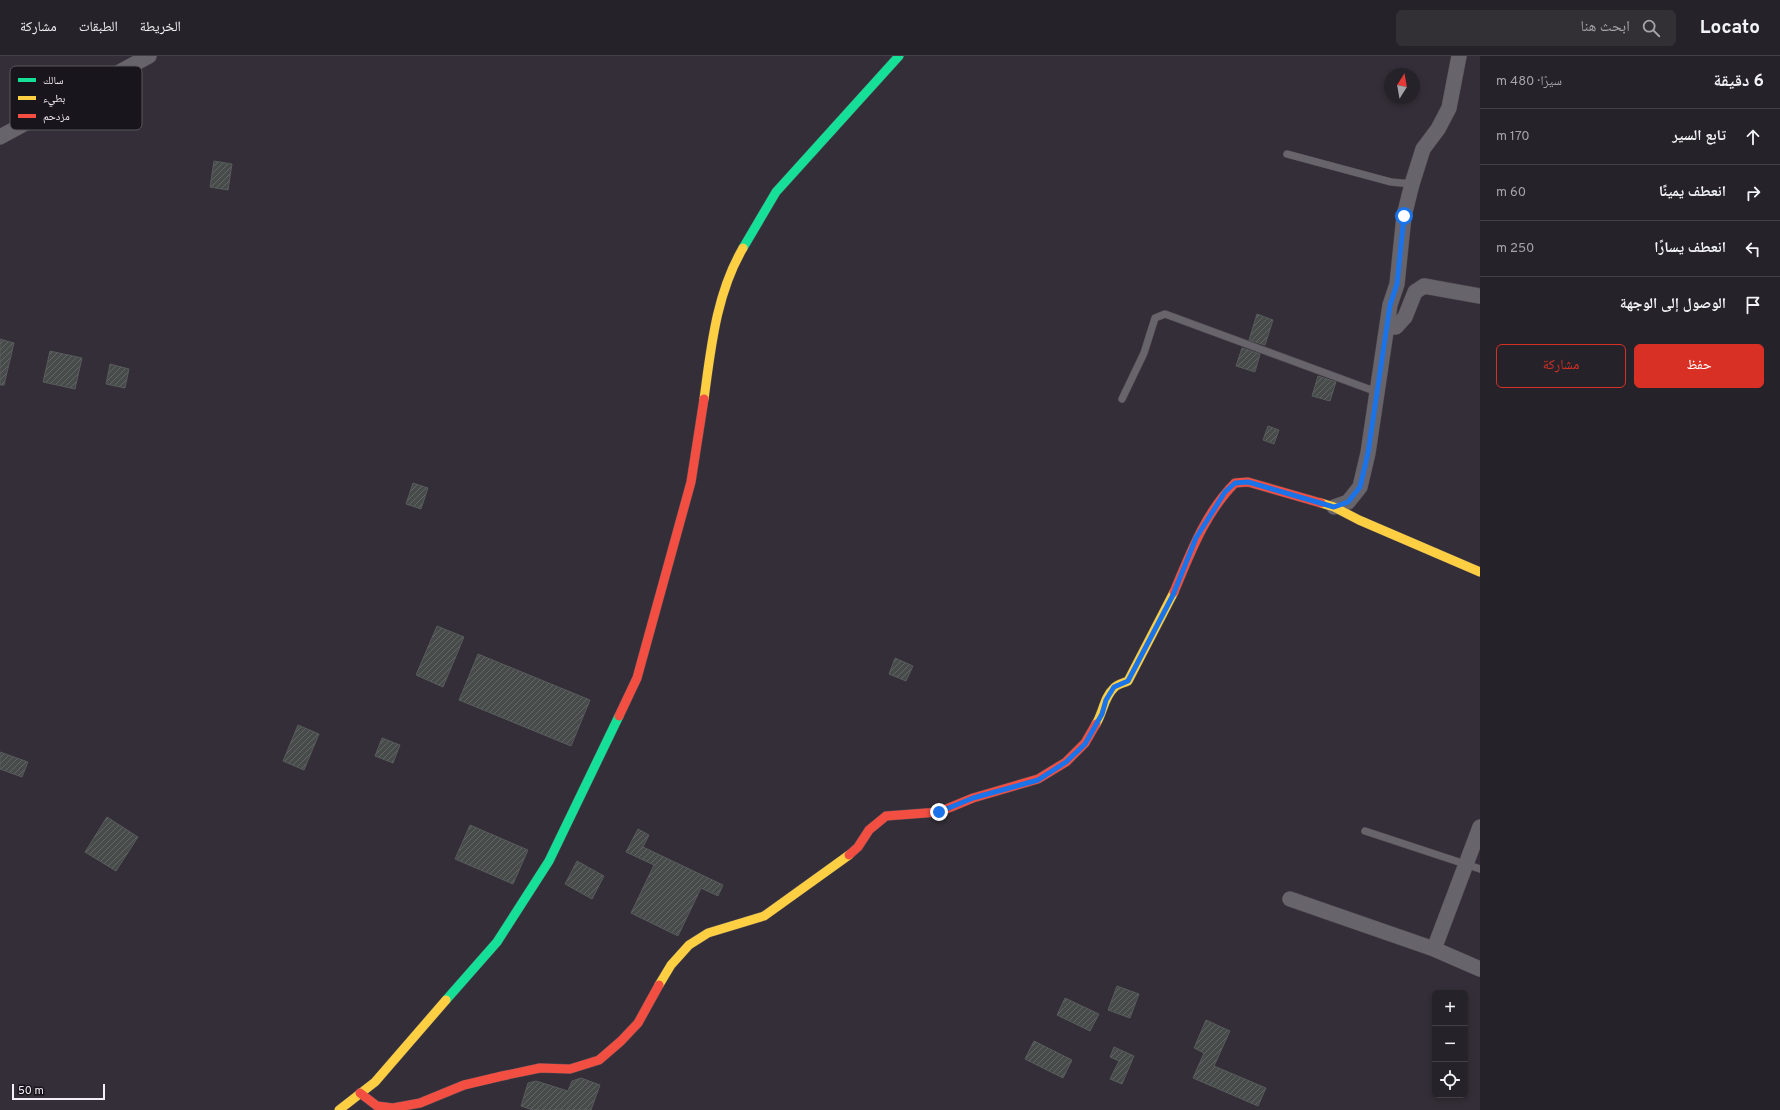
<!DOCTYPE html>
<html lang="ar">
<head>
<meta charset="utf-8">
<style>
	:root { --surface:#262229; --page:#322f35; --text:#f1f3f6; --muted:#a4a4a8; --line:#423f46; --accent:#d93025 }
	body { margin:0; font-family:Overpass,"Noto Naskh Arabic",sans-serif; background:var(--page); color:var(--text); direction:rtl }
	.controls { position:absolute; right:12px; bottom:12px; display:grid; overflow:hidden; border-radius:6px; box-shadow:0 2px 6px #0003 }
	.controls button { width:36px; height:36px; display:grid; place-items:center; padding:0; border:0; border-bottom:1px solid var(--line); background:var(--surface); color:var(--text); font:20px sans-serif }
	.compass { position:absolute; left:1384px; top:12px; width:36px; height:36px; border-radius:50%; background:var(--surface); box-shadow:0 2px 6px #0003; rotate:11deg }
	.scale { position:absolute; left:12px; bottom:10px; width:93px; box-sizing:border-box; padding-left:4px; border:2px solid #f5eef9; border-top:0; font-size:11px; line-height:14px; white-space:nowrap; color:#f5eef9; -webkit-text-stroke:3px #19151c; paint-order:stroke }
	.stop { position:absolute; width:12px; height:12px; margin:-9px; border:3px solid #1a73e8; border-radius:50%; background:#fff }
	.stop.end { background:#1a73e8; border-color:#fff; box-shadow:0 1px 4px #0008 }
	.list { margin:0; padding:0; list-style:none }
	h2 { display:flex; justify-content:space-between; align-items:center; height:52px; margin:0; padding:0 16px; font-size:17px }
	h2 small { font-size:13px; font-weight:400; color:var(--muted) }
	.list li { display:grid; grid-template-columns:26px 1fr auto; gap:12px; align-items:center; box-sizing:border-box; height:56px; padding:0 16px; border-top:1px solid var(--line) }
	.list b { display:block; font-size:15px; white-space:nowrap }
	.list em { font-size:13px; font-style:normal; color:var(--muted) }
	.actions { display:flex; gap:8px; padding:12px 16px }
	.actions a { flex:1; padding:9px 0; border:1px solid var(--accent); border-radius:6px; text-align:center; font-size:14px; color:var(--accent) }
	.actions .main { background:var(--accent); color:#fff }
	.icon { flex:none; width:22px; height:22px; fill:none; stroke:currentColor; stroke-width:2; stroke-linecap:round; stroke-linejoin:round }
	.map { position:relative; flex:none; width:1480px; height:1054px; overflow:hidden; direction:ltr }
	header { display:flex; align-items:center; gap:24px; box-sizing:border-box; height:56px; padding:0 20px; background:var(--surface); border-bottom:1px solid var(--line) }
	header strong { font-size:19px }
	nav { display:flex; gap:22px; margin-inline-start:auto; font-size:14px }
	.search { width:280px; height:36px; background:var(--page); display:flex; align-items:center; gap:10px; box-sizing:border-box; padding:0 14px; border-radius:6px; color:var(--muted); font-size:15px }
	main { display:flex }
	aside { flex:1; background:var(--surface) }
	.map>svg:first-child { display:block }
	.building { fill:url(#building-hatch); stroke:#585b5b }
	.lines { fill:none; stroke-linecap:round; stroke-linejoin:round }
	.lane-casing { stroke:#4f4a52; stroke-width:8 }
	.street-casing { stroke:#4f4a52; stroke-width:16 }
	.fast-casing { stroke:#4f4a52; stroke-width:10 }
	.slow-casing { stroke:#4f4a52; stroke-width:10 }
	.jam-casing { stroke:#4f4a52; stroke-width:10 }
	.lane { stroke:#68646b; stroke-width:7 }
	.street { stroke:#68646b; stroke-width:15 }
	.fast { stroke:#16e098; stroke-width:9 }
	.slow { stroke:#ffcf43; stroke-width:9 }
	.jam { stroke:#f24e42; stroke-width:9 }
	.route { stroke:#1a73e8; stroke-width:5 }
	.key { fill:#19151c; stroke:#5b565e; stroke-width:1 }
	.key-label { font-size:11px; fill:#f5eef9 }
</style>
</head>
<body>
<header>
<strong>Locato</strong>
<div class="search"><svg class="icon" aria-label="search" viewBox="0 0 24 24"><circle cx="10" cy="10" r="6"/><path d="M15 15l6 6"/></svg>ابحث هنا</div>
<nav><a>الخريطة</a><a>الطبقات</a><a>مشاركة</a></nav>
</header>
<main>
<aside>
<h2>6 دقيقة<small>سيرًا · 480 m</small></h2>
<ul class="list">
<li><svg class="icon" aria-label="ahead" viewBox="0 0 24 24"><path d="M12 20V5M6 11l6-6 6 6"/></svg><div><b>تابع السير</b></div><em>170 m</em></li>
<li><svg class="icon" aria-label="right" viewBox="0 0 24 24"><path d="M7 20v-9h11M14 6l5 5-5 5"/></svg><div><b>انعطف يمينًا</b></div><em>60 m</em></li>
<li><svg class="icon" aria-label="left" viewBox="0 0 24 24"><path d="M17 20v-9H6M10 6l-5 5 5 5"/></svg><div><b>انعطف يسارًا</b></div><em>250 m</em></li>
<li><svg class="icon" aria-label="arrive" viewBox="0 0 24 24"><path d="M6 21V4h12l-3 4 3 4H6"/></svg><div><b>الوصول إلى الوجهة</b></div></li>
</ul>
<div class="actions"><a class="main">حفظ</a><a>مشاركة</a></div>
</aside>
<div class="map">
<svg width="1480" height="1054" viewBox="0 0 1480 1054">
	<defs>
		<pattern id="building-hatch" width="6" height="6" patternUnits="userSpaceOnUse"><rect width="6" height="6" fill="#474c4b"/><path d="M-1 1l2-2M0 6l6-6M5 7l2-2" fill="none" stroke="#626666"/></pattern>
	</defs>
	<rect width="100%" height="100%" fill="#332e37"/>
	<path class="building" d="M214,105L232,108L228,134L210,131Z
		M1257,258L1273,264L1265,289L1249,284Z
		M0,283L14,287L4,329H0Z
		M1242,292L1260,298L1255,316L1236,310Z
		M50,295L82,302L75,333L43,326Z
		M110,308L129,313L125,332L106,328Z
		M1318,320L1336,326L1330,345L1312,340Z
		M1268,370L1279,374L1274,388L1263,384Z
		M413,427L428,432L421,453L406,448Z
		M437,570L464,581L443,631L416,619Z
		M478,598L590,644L571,690L459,644Z
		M895,602L913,610L906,625L889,618Z
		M298,669L319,678L304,714L283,705Z
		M382,682L400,689L393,707L375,700Z
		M0,696L28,706L22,721L0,713Z
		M107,761L138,781L116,815L85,796Z
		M470,769L528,794L513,828L455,803Z
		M638,773L649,779L643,791L723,829L718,840L701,832L678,880L631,857L654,809L626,796Z
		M577,805L604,820L592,843L565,828Z
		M1117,930L1139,938L1130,962L1108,954Z
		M1065,942L1099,958L1090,975L1057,959Z
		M1206,964L1230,975L1214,1010L1266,1032L1258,1050L1193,1022L1204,997L1194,992Z
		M1034,985L1072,1004L1063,1022L1025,1003Z
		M1114,991L1134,1000L1122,1028L1110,1023L1119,1005L1110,1001Z
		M581,1022L600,1029L591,1054H533L521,1050L528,1027L536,1025L568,1035L572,1025Z"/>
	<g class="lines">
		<g class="lane-casing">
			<path id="lane" d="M1287,98L1391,126L1412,128
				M1122,343L1144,297L1155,262L1165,258L1377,336
				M1365,775L1480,813"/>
		</g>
		<g class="street-casing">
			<path id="street" d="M0,81L149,0
				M1387,271H1396L1405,261L1415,236L1424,230L1480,240
				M1334,451L1348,446L1360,431L1368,397L1390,249L1397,228L1404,160L1412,128L1423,93L1438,73L1449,52L1459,0
				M1290,843L1434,893L1480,913
				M1434,893L1480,771"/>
		</g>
		<g class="fast-casing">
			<path id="fast" d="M743,192L776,136L899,0
				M446,944L497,886L549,805L619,660"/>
		</g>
		<g class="slow-casing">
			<path id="slow" d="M704,343C711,292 716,238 743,192
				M1321,447L1334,451L1359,464L1480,516
				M1096,668C1103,657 1104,641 1114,632C1117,628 1124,627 1128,625L1174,536
				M659,929L671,909L689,889L708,877L764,860L849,799
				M339,1054L375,1026L446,944"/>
		</g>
		<g class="jam-casing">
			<path id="jam" d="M1174,536C1190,498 1205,457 1235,427L1248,426L1321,447
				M619,660L637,622L691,426L704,343
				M849,799L858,791L869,774L886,760L939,756L973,742L1038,723L1066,706L1085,687L1096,668
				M360,1037L377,1050L393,1052L420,1047L464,1029L502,1020L540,1012L570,1013L599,1004L621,985L638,967L659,929"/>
		</g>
		<use href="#lane" class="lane"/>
		<use href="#street" class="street"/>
		<use href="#fast" class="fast"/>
		<use href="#slow" class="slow"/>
		<use href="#jam" class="jam"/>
	</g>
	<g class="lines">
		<path class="route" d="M939,756L973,742L1038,724L1066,706L1085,688L1102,658L1106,644L1114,631L1128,625L1173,539L1196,482L1225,436L1235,427L1248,426L1334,451L1348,446L1360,431L1368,397L1390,249L1397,228L1404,160"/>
	</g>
	<rect x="10" y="10" width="132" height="64" rx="6" class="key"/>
	<rect x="18" y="22" width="18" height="4" fill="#16e098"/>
	<rect x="18" y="40" width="18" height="4" fill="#ffcf43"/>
	<rect x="18" y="58" width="18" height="4" fill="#f24e42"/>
	<g class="key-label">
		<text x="43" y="28">سالك</text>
		<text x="43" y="46">بطيء</text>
		<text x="43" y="64">مزدحم</text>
	</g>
</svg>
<div class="controls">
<button>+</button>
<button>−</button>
<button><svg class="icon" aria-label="locate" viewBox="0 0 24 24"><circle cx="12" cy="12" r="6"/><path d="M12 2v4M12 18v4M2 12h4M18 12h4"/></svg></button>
</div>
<svg class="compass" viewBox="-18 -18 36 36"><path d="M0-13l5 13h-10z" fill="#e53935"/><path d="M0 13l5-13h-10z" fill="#a4a4a8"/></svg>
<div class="scale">50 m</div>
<div class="stop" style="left:1404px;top:160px"></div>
<div class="stop end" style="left:939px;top:756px"></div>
</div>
</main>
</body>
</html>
